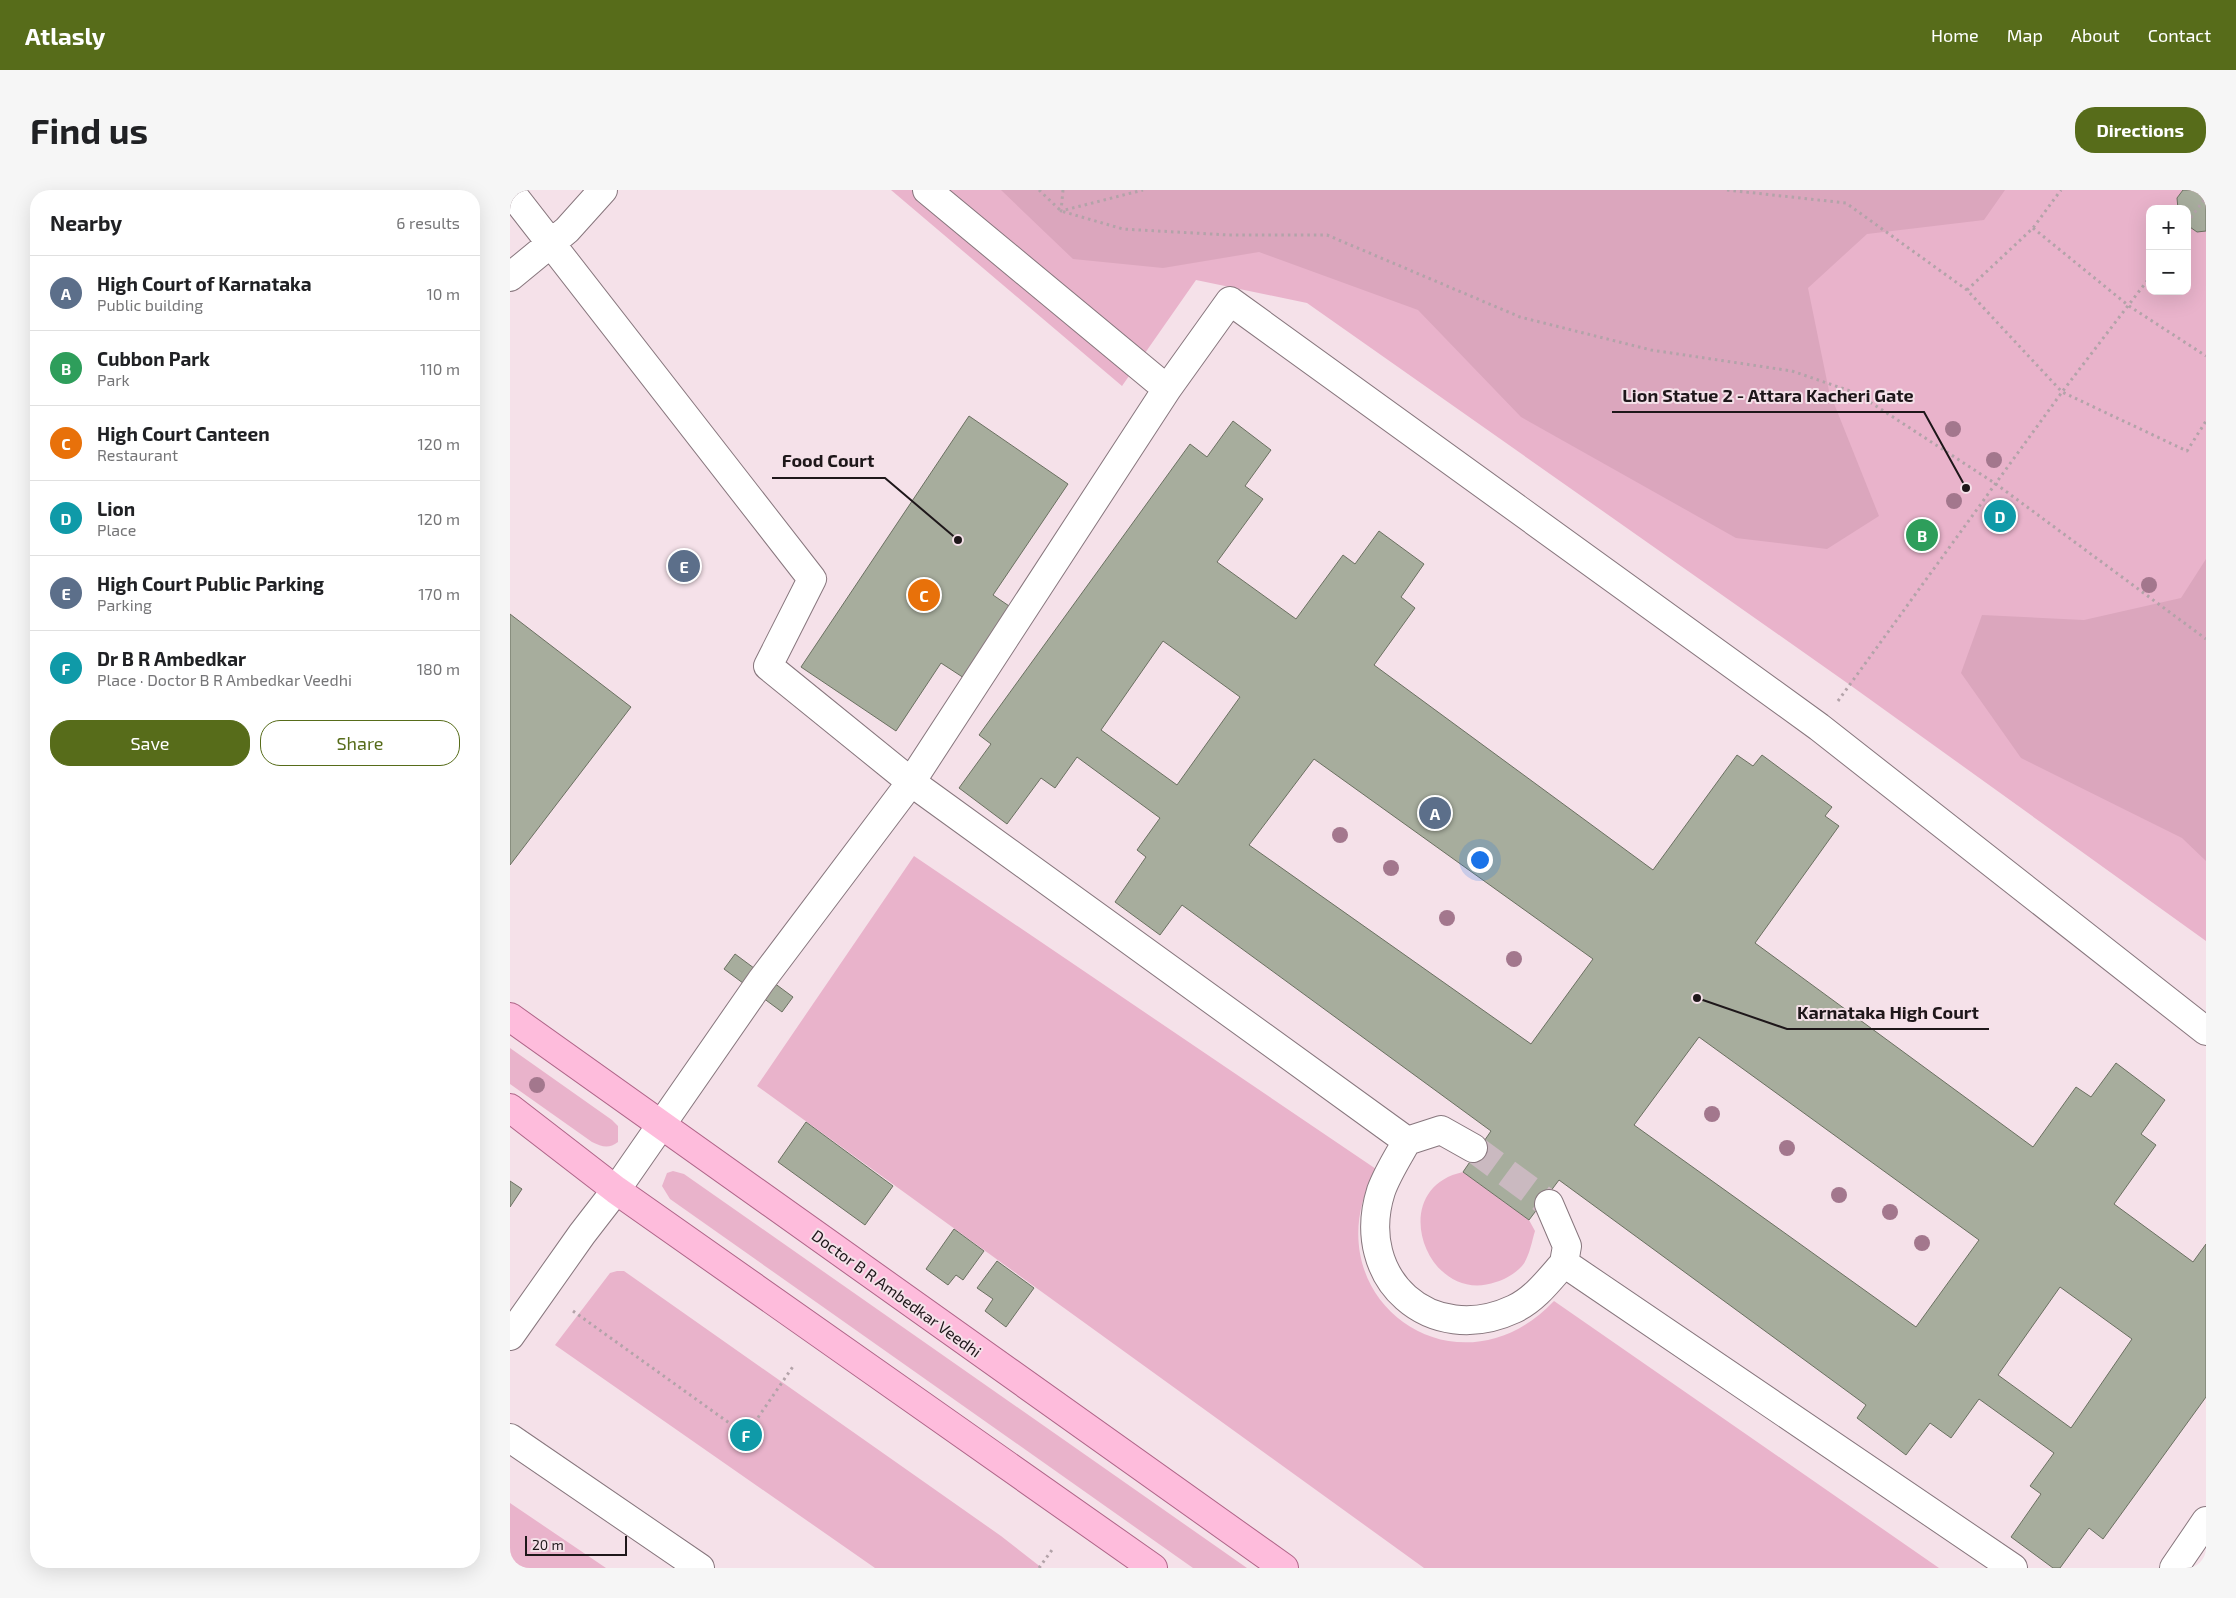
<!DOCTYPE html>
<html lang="en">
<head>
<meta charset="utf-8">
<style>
	:root { --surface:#fff; --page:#f6f6f6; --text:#202124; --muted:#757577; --line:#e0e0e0; --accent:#576c1a }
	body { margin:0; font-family:"Exo 2",sans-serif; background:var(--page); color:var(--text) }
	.controls { position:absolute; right:15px; top:15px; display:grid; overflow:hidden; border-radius:10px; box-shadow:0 5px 20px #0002 }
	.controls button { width:45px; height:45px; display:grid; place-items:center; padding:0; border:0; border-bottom:1px solid var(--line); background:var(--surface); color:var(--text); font:25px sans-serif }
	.scale { position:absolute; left:15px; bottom:12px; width:102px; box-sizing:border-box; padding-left:5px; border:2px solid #1e171a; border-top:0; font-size:14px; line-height:18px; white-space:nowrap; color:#1e171a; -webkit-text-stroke:4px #f5e1e9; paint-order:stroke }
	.you { position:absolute; left:969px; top:669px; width:18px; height:18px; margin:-12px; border:4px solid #fff; border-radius:50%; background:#1a73e8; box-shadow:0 0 0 8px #1a73e833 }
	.badge { display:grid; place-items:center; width:32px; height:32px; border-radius:50%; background:var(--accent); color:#fff; font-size:16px; font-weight:700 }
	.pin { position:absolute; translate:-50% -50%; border:2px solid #fff; box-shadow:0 1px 5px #0006 }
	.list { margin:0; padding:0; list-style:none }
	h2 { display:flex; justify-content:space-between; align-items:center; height:65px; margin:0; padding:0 20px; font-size:21px }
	h2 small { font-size:16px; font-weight:400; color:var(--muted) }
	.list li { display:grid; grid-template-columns:32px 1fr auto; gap:15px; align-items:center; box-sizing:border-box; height:75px; padding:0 20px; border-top:1px solid var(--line) }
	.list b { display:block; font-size:19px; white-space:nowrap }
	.list p { margin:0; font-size:16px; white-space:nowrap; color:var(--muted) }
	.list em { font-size:16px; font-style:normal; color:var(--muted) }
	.actions { display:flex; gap:10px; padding:15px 20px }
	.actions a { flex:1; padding:11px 0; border:1px solid var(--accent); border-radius:20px; text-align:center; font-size:18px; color:var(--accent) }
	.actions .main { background:var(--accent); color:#fff }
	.map { position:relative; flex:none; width:1696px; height:1378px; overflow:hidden; border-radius:20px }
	header { display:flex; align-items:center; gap:30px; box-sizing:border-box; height:70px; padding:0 25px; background:var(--accent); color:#fff }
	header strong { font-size:24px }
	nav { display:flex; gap:28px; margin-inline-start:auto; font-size:18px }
	.intro { display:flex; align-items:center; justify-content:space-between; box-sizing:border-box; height:120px; padding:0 30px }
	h1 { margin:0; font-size:35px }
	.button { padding:12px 22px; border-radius:20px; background:var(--accent); color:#fff; font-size:18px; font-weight:700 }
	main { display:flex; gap:30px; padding:0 30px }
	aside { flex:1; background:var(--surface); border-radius:20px; box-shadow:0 5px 20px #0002 }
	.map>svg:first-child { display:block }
	.green { fill:#e9b3cb; fill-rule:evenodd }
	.forest { fill:#dba6bd }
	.building { fill:#a7ad9d; stroke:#6b7061; fill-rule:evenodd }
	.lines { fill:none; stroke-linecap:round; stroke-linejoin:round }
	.minor-tunnel { stroke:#cab9c0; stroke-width:28; stroke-dasharray:28 14; stroke-linecap:butt }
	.minor-casing { stroke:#87767d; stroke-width:30 }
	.major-casing { stroke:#af6588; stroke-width:30 }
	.path { stroke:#b3a3a9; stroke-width:3; stroke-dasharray:2.5 4; stroke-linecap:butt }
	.minor { stroke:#fff; stroke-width:28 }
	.major { stroke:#febcdc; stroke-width:28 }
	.tree { fill:#a3778d }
	.labels { text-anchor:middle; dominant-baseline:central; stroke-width:4; stroke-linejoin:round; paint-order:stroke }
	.street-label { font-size:16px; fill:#1e171a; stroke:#f5e1e9 }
	.leader { fill:none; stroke:#1e171a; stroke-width:2 }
	.callout-dot { fill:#1e171a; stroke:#f5e1e9; stroke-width:2 }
	.callout-label { font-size:18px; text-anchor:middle; font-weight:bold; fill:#1e171a; stroke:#f5e1e9; stroke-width:4; stroke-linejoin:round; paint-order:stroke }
</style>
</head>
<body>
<header>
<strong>Atlasly</strong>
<nav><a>Home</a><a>Map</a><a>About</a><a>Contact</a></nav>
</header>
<div class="intro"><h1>Find us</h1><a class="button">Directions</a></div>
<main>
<aside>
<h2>Nearby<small>6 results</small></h2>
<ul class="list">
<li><span class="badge" style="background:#5c6f8a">A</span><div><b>High Court of Karnataka</b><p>Public building</p></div><em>10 m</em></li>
<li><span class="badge" style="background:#2e9e5b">B</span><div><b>Cubbon Park</b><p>Park</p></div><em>110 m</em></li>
<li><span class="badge" style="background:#e8710a">C</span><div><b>High Court Canteen</b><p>Restaurant</p></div><em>120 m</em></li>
<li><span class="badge" style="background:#0f9aa8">D</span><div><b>Lion</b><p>Place</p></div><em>120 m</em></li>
<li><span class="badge" style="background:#5c6f8a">E</span><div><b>High Court Public Parking</b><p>Parking</p></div><em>170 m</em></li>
<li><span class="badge" style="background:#0f9aa8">F</span><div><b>Dr B R Ambedkar</b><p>Place · Doctor B R Ambedkar Veedhi</p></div><em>180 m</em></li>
</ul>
<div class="actions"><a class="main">Save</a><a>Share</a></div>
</aside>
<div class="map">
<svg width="1696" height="1378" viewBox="0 0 1696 1378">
	<rect width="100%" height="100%" fill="#f5e1e9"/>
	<path class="green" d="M381,0H1696V751L1340,495L797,113L686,90L612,196ZM1640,19H1677V101H1640Z
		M404,666L866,979C797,1105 945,1215 1044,1111L1429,1378H914L247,896Z
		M0,858L102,930L108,936V952C99,959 92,957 82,952L0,894Z
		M163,981L174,984L737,1378H683L160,1009L152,996L157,983Z
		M953,982L1019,1030L1025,1041C1022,1051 1019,1068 1012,1076C1006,1083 994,1090 986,1092C917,1117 874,999 953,982Z
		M107,1081H114L491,1346L532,1378H365L45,1155L100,1083Z
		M0,1313L96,1378H0Z"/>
	<path class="forest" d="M491,0H1495L1474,30L1357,44L1298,98L1319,201L1369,326L1317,359L1226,348L1011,227L908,120L749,62L653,78L563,69Z
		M1696,369V671L1672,648L1511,568L1451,483L1472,425L1574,430L1671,408Z"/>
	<path class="building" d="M1673,0H1696V41L1687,42L1677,35V19H1668L1667,8Z
		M459,226L558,294L483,405L502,418L454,488L431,473L386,541L291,477Z
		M723,231L761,260L735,296L753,309L707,372L786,429L833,365L845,374L869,341L914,374L891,407L905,418L864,475L1143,680L1227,565L1243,576L1252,565L1322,617L1315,626L1329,636L1245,753L1523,957L1566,897L1581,907L1606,873L1655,910L1631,944L1646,955L1604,1014L1683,1072L1696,1054V1207L1593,1349L1579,1338L1550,1378H1543L1501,1347L1531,1304L1520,1296L1544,1263L1469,1209L1441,1248L1420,1233L1396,1265L1347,1228L1356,1215L1049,990L1019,1030L953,982L981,941L672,715L650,745L605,712L636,667L627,660L650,628L567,567L545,598L531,588L497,634L449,598L481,554L469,545L680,254L697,267ZM653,451L730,507L667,595L591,540ZM804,569L1083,769L1021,854L739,655ZM1189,847L1469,1050L1406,1137L1124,935ZM1550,1097L1622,1149L1561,1238L1488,1185Z
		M0,424L121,517L0,675Z
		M225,764L283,807L272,822L214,779Z
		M296,932L383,996L355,1035L268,972Z
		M0,991L12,999L0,1017Z
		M444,1039L474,1061L453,1090L446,1085L438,1095L416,1079Z
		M487,1071L524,1098L496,1137L475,1121L483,1109L467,1098Z"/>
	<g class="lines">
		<path class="minor-tunnel" d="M963,958L1039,1014"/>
		<g class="minor-casing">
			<path id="minor" d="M417,0L657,199
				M0,1L302,389L258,476L401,592L897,951L931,940L963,958
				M0,87L57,40L93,0
				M897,951C888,967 877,984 871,1001C843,1089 921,1158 1004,1119C1025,1109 1039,1090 1054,1073
				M1039,1014L1057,1056L1054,1073L1503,1378
				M0,1146L72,1044L106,1000L251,791L401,592L657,199L720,111L1309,537L1696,841
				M0,1248L190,1378
				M1664,1378L1696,1331"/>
		</g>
		<g class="major-casing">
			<path id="major" d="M0,827L774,1378
				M0,918L106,1000L643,1378"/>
		</g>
		<path class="path" d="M529,0L551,21L613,39L718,45H817L1010,127L1141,160L1282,181L1346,203L1486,294L1696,449
			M553,0L551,21L633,0
			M1217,0L1336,13L1457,100L1552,202L1677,261L1696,231
			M1677,33L1696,7
			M1523,38L1619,116L1696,166
			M1457,100L1523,38L1551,0
			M1328,511L1552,202L1640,87
			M63,1121L236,1245L284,1175
			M529,1378L542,1360"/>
		<use href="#minor" class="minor"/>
		<use href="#major" class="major"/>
	</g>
	<g class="tree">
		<circle cx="1443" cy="239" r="8"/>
		<circle cx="1484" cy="270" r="8"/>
		<circle cx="1444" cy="311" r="8"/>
		<circle cx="1639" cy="395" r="8"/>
		<circle cx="830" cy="645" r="8"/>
		<circle cx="881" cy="678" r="8"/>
		<circle cx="937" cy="728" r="8"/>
		<circle cx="1004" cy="769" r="8"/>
		<circle cx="27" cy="895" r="8"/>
		<circle cx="1202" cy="924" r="8"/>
		<circle cx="1277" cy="958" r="8"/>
		<circle cx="1329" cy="1005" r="8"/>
		<circle cx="1380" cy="1022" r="8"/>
		<circle cx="1412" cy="1053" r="8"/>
	</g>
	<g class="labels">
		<g class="street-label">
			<text transform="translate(387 1103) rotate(36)">Doctor B R Ambedkar Veedhi</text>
		</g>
	</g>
	<path class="leader" d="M1456 298L1414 222H1102M448 350L375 288H262M1187 808L1277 839H1479"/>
	<g class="callout-dot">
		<circle cx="1456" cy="298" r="5"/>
		<circle cx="448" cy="350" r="5"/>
		<circle cx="1187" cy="808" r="5"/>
	</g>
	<g class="callout-label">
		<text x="1258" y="212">Lion Statue 2 - Attara Kacheri Gate</text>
		<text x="318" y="277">Food Court</text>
		<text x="1378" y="829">Karnataka High Court</text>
	</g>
</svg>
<div class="controls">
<button>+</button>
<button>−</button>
</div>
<div class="scale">20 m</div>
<div class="you"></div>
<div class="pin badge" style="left:925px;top:623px;background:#5c6f8a">A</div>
<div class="pin badge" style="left:1412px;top:345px;background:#2e9e5b">B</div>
<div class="pin badge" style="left:414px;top:405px;background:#e8710a">C</div>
<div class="pin badge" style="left:1490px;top:326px;background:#0f9aa8">D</div>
<div class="pin badge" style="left:174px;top:376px;background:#5c6f8a">E</div>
<div class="pin badge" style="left:236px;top:1245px;background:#0f9aa8">F</div>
</div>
</main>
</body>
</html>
